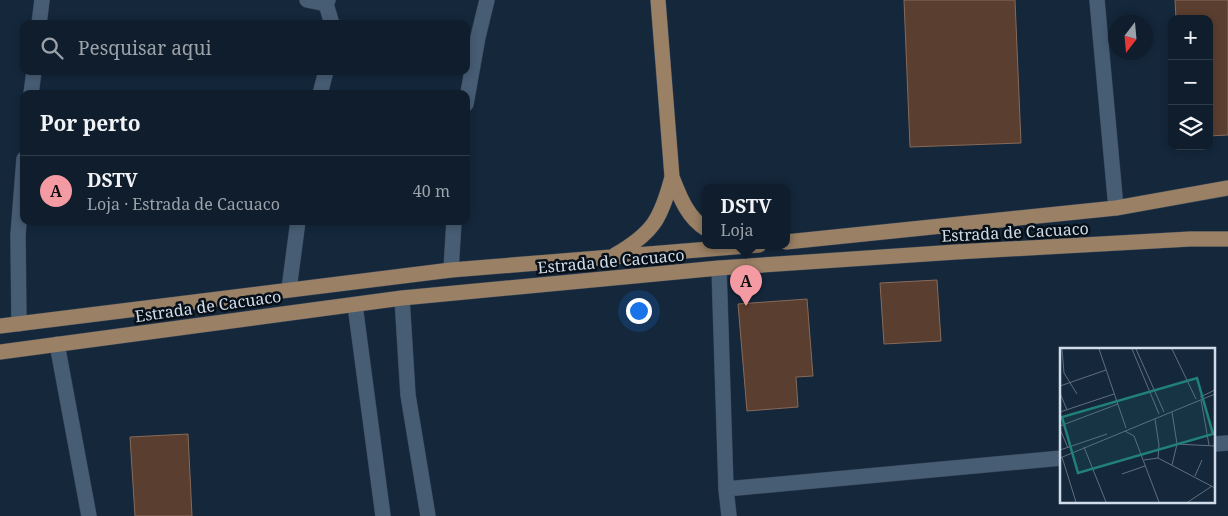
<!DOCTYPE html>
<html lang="pt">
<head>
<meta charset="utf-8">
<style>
	:root { --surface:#0f1d2c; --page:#1d2a38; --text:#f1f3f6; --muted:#9ba2a9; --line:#2f3b48; --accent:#f49aa3 }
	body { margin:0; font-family:"Noto Serif",serif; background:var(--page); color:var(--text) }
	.controls { position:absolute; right:15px; top:15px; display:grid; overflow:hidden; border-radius:10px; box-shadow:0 2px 8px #0003 }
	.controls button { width:45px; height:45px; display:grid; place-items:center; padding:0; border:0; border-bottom:1px solid var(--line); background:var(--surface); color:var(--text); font:25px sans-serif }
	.compass { position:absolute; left:1108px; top:15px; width:45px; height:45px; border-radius:50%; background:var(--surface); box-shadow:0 2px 8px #0003; rotate:196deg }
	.you { position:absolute; left:638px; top:310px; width:18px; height:18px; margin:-12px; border:4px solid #fff; border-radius:50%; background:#1a73e8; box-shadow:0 0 0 8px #1a73e833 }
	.badge { display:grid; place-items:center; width:32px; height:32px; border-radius:50%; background:var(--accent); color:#111; font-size:16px; font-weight:700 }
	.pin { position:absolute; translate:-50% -41px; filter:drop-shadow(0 1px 2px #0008) }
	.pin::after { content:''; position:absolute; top:26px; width:18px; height:15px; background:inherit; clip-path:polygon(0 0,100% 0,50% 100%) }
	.popup { position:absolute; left:702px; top:184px; width:88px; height:65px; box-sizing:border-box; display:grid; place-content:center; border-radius:10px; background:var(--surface); filter:drop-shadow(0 1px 4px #0005); font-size:16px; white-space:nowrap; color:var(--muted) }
	.popup b { font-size:19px; color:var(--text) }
	.popup::after { content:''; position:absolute; left:50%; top:100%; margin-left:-10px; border:10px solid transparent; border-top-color:var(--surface) }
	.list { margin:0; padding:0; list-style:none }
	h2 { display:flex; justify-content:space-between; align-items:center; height:65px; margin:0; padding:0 20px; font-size:21px }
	h2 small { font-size:16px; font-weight:400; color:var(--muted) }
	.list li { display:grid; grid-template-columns:32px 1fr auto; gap:15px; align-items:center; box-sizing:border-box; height:70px; padding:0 20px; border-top:1px solid var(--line) }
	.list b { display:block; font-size:19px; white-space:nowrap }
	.list p { margin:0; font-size:16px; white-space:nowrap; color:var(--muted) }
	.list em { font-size:16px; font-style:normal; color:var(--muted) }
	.icon { flex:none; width:28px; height:28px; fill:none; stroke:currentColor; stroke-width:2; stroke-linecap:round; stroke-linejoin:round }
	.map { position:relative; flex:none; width:1228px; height:516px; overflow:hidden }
	.search { position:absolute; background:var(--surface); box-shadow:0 2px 8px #0003; left:20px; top:20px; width:450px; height:55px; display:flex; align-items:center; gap:12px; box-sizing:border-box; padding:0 18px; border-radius:10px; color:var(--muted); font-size:19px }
	.panel { position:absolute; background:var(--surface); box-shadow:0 2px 8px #0003; left:20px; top:90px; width:450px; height:135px; border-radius:10px }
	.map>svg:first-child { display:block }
	.building { fill:#5a3e2f; stroke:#876a59 }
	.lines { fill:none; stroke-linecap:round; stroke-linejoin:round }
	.minor-casing { stroke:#374456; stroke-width:16 }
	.major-casing { stroke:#374456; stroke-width:16 }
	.minor { stroke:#475d74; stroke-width:15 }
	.major { stroke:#9a8065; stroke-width:15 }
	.labels { text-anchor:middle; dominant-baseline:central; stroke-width:5; stroke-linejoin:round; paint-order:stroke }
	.street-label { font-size:16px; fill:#d0dce9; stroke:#071018 }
	.inset-road { fill:none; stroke:#5f6f81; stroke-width:1 }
	.view { fill:#22807a; fill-opacity:0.15; stroke:#22807a; stroke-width:2.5 }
	.inset-edge { fill:none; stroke:#d0dce9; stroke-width:2.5 }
</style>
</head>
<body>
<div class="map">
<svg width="1228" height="516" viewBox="0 0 1228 516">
	<rect width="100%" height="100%" fill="#14273b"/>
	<path class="building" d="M904,0H1015L1021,143L910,147Z
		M1175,0H1228V135L1209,136V19H1176Z
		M937,280L941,341L884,344L880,283Z
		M807,299L813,376L796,377L798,407L747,411L738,304Z
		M188,434L192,516H135L130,437Z"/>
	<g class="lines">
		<g class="minor-casing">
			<path id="minor" d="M307,0L326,4L328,0
				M1097,0L1116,208
				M326,4L332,24
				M39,24L42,0
				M31,94L34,71
				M320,94L326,71
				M466,104L478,37L487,0
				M719,268L726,489L729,516
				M451,270L454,221
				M289,289L298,221
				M402,298L408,395L428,516
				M355,305L383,516
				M19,324L18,235L24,159
				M57,344L89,516
				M1214,444L1228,443
				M726,489L1062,458"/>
		</g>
		<g class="major-casing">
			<path id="major" d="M658,0L672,177C680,197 687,217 706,229
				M786,242L1116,208L1228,188
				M615,255C653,233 661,219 672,177
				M0,326L451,270L759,245
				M0,352L402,298L719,268L956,252L1190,239H1228"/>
		</g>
		<use href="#minor" class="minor"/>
		<use href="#major" class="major"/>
	</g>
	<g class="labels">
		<g class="street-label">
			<text transform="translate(1015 232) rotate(-3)">Estrada de Cacuaco</text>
			<text transform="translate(611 261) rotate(-5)">Estrada de Cacuaco</text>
			<text transform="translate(208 306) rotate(-8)">Estrada de Cacuaco</text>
		</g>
	</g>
	<g transform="translate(1060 348)">
		<rect width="155" height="155" fill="#14273b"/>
		<path class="inset-road" d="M2,1L4,25L17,46M39,1L66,80M72,1L99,66M76,1L104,64M112,1L136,51M0,38L46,22M0,45L7,62M140,49L155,42M141,52L149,97M0,64L54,46M112,64L117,96M95,71L99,97L98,110M0,78L58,56M0,81L8,100M65,83L74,88L99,154M24,99L46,154M0,102L47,86M2,109L16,154M0,110L155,46M84,112L98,110L155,140M112,117L117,96L155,98M62,126L85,118M135,128L142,112M128,154L152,138"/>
		<path class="view" d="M137,30L153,86L18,125L2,69Z"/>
		<rect width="155" height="155" class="inset-edge"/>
	</g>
</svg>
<div class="controls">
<button>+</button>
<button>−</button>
<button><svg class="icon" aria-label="layers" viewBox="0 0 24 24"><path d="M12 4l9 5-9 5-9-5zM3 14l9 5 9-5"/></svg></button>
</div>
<svg class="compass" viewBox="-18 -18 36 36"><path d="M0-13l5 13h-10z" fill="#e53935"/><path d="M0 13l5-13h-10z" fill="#9ba2a9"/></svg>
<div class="you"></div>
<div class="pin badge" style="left:746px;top:306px">A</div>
<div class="popup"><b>DSTV</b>Loja</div>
<div class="search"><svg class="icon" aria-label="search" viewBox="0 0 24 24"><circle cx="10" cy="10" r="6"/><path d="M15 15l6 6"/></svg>Pesquisar aqui</div>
<section class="panel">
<h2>Por perto<small></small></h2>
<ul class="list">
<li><span class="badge">A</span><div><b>DSTV</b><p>Loja · Estrada de Cacuaco</p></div><em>40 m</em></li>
</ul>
</section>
</div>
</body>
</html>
